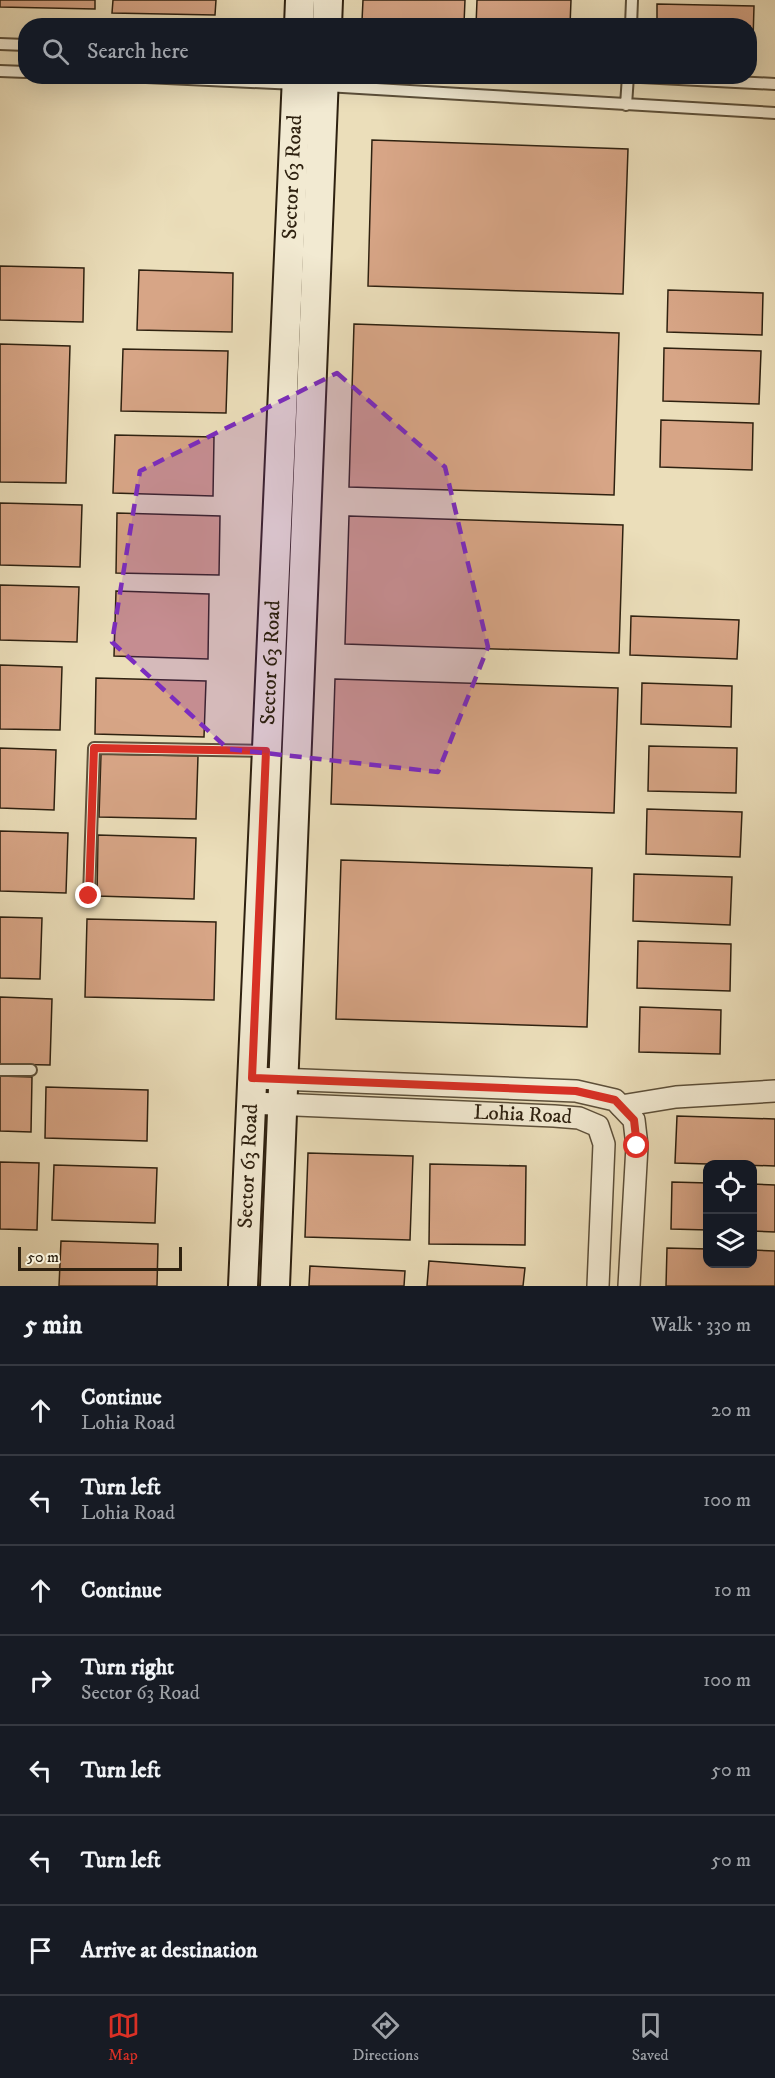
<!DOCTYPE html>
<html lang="en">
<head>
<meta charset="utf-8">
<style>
	:root { --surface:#171b24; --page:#242831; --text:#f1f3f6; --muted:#9ea1a6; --line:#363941; --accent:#d93025 }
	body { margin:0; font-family:"IM FELL DW Pica",serif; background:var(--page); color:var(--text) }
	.controls { position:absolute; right:18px; bottom:18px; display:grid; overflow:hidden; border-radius:12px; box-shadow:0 6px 24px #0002 }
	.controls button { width:54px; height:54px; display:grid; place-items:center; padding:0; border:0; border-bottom:2px solid var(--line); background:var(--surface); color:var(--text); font:30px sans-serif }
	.scale { position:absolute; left:18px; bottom:15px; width:164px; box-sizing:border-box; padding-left:6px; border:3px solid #2e2110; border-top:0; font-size:16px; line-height:21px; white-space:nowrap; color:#2e2110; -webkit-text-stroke:4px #f2ead2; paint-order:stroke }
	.stop { position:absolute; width:18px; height:18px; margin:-14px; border:4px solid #d93025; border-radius:50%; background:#fff }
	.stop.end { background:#d93025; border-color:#fff; box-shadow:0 2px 6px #0008 }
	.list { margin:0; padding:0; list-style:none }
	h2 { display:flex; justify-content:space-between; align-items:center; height:78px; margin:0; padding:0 24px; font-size:26px }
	h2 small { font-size:20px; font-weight:400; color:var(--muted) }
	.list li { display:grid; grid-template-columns:39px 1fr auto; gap:18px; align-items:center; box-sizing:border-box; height:90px; padding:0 24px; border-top:2px solid var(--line) }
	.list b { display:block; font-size:22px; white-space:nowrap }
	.list p { margin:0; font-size:20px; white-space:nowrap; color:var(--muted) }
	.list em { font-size:20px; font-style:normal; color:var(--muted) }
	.icon { flex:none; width:33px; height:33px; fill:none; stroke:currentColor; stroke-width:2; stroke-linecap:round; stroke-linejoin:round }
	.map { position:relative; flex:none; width:775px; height:1286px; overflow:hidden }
	.search { position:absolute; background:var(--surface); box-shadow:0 6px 24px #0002; left:18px; right:18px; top:18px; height:66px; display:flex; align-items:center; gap:15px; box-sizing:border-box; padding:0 21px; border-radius:24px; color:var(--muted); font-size:22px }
	.sheet { height:708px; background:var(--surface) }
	nav { display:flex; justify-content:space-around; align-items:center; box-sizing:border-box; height:84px; border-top:2px solid var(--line); background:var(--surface); font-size:16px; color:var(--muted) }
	nav a { display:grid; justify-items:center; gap:3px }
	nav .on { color:var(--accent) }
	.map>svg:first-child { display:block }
	.building { fill:#d7a586; stroke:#2e2110; stroke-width:1.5 }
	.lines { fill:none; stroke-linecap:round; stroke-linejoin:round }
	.lane-casing { stroke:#5d503a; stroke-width:14 }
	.street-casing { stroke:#5d503a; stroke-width:24 }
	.secondary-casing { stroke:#2e2110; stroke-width:32 }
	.lane { stroke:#f2ead2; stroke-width:10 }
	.street { stroke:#f2ead2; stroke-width:21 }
	.secondary { stroke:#f2ead2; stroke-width:28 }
	.route { stroke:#d93025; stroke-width:8 }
	.marked { fill:#7b2cbf; fill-opacity:0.2; stroke:#7b2cbf; stroke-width:4.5; stroke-dasharray:12 8; stroke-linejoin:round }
	.labels { text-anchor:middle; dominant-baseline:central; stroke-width:4.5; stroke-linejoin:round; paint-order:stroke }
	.street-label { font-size:21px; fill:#2e2110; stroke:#f2ead2 }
</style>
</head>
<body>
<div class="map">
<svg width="775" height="1286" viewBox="0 0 775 1286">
	<rect width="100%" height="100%" fill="#ebdeba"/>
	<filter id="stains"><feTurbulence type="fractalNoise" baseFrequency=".00333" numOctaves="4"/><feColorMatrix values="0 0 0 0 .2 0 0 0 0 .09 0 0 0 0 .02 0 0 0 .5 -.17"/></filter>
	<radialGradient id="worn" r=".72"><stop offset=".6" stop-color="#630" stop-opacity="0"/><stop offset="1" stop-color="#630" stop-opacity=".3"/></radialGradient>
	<path class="building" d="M0,0H95V9L0,7Z
		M113,0H216L215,15L112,13Z
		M363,0H465L464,24L362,21Z
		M477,0H571L570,26H476Z
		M657,4L754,6L753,41H750V26H657Z
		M372,140L628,149L623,294L368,286Z
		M0,266L84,268L83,322L0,320Z
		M139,270L233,273L232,332L137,330Z
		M668,290L763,293L762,335L667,332Z
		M354,324L619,333L614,495L349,487Z
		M0,344L70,346L66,483L0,482Z
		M664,348L761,351L759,404L663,401Z
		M123,349L228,351L226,413L121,411Z
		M661,420L753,423L752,470L660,467Z
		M115,435L214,437L213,496L113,493Z
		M0,503L82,505L80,567L0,565Z
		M117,513L220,516L219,575L116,573Z
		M349,516L623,525L619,653L345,644Z
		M0,585L79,587L77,642L0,640Z
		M116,591L209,594L208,659L114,656Z
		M631,616L739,620L737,659L630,655Z
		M0,665L62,667L60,730L0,729Z
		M96,678L206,681L204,737L95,734Z
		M335,679L618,688L614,813L331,804Z
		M642,683L732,686L731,727L641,724Z
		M649,746L737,748L736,793L648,791Z
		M0,748L56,750L54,810L0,808Z
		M101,754L198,756L196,819L99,817Z
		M647,809L742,812L740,857L646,854Z
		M0,831L68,833L66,893L0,891Z
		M98,835L196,838L194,899L97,896Z
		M341,860L592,868L587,1027L336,1019Z
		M634,874L732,877L730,925L633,921Z
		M0,917L42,918L40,979L0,978Z
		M87,919L216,922L214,1000L85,997Z
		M638,941L731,944L730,991L637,988Z
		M0,997L52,999L50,1065L0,1064Z
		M640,1007L721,1010L720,1054L639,1052Z
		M0,1076L32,1077L31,1132L0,1131Z
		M46,1087L148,1090L147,1141L45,1138Z
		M677,1116L775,1119V1166L675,1163Z
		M308,1153L413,1156L410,1240L305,1237Z
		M0,1162L39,1163L37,1230L0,1229Z
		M430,1164L526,1166L525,1245L429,1244Z
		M54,1165L157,1168L155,1223L52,1220Z
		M672,1182L708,1183V1230L671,1229Z
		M752,1184L775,1185V1232L752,1231Z
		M61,1241L158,1244L157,1286H59Z
		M667,1248L708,1249V1264H752V1250L775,1251V1286H666Z
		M429,1261L525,1268L523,1286H427Z
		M310,1266L405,1271L404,1286H309Z"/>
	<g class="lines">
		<g class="lane-casing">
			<path id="lane" d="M631,26L632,0
				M0,44L26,45
				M0,71L26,72
				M125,76L296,84
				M622,76L775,84
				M326,86L775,113
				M626,105L628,76
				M89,896L94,748L266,751
				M0,1070H31"/>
		</g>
		<g class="street-casing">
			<g id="street">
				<path d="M252,1078L576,1091L615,1100L634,1120L637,1146L629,1286"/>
				<path id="s1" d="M251,1103L554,1116L579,1118L598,1126L604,1144L598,1286"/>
				<path d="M621,1106L676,1097L775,1091"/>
			</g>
		</g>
		<g class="secondary-casing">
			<g id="secondary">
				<path d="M299,26L300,0"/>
				<path d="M327,26L328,0"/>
				<path id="s2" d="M243,1286L297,76"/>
				<path d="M275,1286L324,76"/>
			</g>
		</g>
		<use href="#lane" class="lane"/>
		<use href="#street" class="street"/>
		<use href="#secondary" class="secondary"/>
	</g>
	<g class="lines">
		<path class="route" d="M89,896L94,748L266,751L252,1078L576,1091L615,1100L634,1120L637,1146"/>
	</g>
	<path class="marked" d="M337,373L445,467L488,647L438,772L228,749L112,642L140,471Z"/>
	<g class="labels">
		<g class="street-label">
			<text stroke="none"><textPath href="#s2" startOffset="1110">Sector 63 Road</textPath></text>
			<text stroke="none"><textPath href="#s2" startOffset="624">Sector 63 Road</textPath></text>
			<text stroke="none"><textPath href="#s1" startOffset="272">Lohia Road</textPath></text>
			<text stroke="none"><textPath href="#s2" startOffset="120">Sector 63 Road</textPath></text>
		</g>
	</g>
	<rect width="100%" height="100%" filter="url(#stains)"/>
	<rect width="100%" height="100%" fill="url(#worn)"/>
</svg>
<div class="controls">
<button><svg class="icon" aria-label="locate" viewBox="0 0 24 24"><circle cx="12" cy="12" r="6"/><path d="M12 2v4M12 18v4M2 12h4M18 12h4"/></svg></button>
<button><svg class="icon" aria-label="layers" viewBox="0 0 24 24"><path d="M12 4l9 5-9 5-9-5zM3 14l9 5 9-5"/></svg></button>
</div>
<div class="scale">50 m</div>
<div class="stop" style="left:637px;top:1146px"></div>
<div class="stop end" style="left:89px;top:896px"></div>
<div class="search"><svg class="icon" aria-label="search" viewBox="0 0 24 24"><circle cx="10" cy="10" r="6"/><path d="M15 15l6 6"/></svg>Search here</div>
</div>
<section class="sheet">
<h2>5 min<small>Walk · 330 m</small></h2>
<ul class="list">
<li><svg class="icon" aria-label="ahead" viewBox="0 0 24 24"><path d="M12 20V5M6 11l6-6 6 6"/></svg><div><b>Continue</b><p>Lohia Road</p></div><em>20 m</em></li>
<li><svg class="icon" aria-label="left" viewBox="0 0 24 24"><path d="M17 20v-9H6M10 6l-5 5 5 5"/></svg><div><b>Turn left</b><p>Lohia Road</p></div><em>100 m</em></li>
<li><svg class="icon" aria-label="ahead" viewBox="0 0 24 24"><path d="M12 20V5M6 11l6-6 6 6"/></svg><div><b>Continue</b></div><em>10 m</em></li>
<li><svg class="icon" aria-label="right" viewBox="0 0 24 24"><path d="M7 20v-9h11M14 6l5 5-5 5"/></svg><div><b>Turn right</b><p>Sector 63 Road</p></div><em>100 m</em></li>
<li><svg class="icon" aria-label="left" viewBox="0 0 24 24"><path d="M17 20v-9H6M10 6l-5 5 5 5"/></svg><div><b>Turn left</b></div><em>50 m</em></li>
<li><svg class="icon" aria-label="left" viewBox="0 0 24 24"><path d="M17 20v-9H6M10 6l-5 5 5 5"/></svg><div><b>Turn left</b></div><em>50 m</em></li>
<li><svg class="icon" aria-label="arrive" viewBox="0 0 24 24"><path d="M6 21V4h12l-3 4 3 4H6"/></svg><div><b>Arrive at destination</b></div></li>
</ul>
</section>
<nav>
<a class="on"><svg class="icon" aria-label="map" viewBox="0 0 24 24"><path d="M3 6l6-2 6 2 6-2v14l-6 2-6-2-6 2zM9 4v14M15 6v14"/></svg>Map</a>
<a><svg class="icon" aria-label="directions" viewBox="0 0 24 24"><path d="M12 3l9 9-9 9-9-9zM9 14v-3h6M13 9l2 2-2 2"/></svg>Directions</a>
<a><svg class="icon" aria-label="saved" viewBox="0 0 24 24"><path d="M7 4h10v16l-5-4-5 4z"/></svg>Saved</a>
</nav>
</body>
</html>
